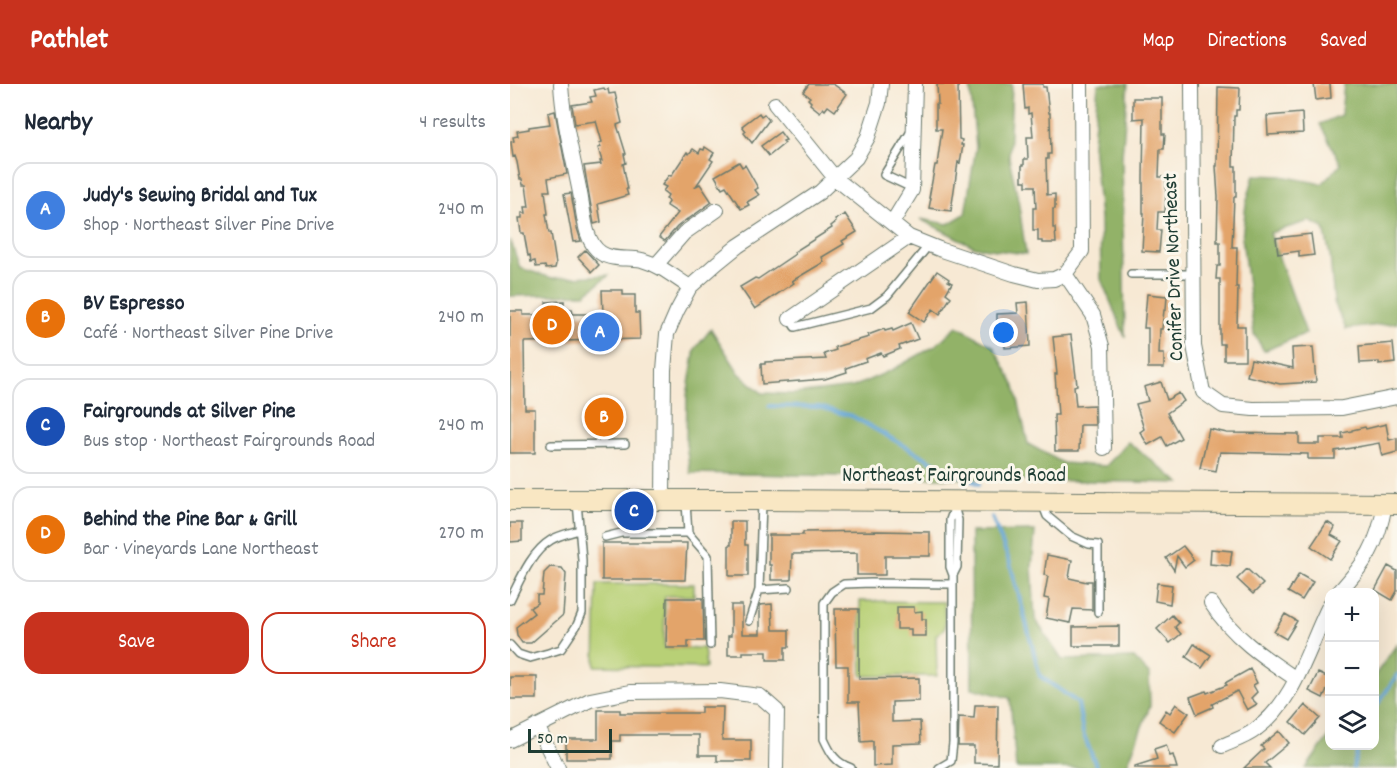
<!DOCTYPE html>
<html lang="en">
<head>
<meta charset="utf-8">
<style>
	:root { --surface:#fff; --page:#f6f6f7; --text:#1f2937; --muted:#747a83; --line:#e0e1e3; --accent:#c8321e }
	body { margin:0; font-family:Dekko,sans-serif; background:var(--page); color:var(--text) }
	.controls { position:absolute; right:18px; bottom:18px; display:grid; overflow:hidden; border-radius:12px; box-shadow:0 6px 24px #0002 }
	.controls button { width:54px; height:54px; display:grid; place-items:center; padding:0; border:0; border-bottom:2px solid var(--line); background:var(--surface); color:var(--text); font:30px sans-serif }
	.scale { position:absolute; left:18px; bottom:15px; width:84px; box-sizing:border-box; padding-left:6px; border:3px solid #1f3d34; border-top:0; font-size:16px; line-height:21px; white-space:nowrap; color:#1f3d34; -webkit-text-stroke:4px #fbf7ec; paint-order:stroke }
	.you { position:absolute; left:494px; top:249px; width:21px; height:21px; margin:-15px; border:4px solid #fff; border-radius:50%; background:#1a73e8; box-shadow:0 0 0 9px #1a73e833 }
	.badge { display:grid; place-items:center; width:39px; height:39px; border-radius:50%; background:var(--accent); color:#fff; font-size:20px; font-weight:700 }
	.pin { position:absolute; translate:-50% -50%; border:3px solid #fff; box-shadow:0 2px 6px #0006 }
	.list { margin:0; padding:0; list-style:none }
	h2 { display:flex; justify-content:space-between; align-items:center; height:78px; margin:0; padding:0 24px; font-size:26px }
	h2 small { font-size:20px; font-weight:400; color:var(--muted) }
	.list li { display:grid; grid-template-columns:39px 1fr auto; gap:18px; align-items:center; box-sizing:border-box; height:96px; margin:0 12px 12px; padding:0 12px; border:2px solid var(--line); border-radius:18px }
	.list b { display:block; font-size:22px; white-space:nowrap }
	.list p { margin:0; font-size:20px; white-space:nowrap; color:var(--muted) }
	.list em { font-size:20px; font-style:normal; color:var(--muted) }
	.actions { display:flex; gap:12px; padding:18px 24px }
	.actions a { flex:1; padding:14px 0; border:2px solid var(--accent); border-radius:18px; text-align:center; font-size:21px; color:var(--accent) }
	.actions .main { background:var(--accent); color:#fff }
	.icon { flex:none; width:33px; height:33px; fill:none; stroke:currentColor; stroke-width:2; stroke-linecap:round; stroke-linejoin:round }
	.map { position:relative; flex:none; width:887px; height:684px; overflow:hidden }
	header { display:flex; align-items:center; gap:36px; box-sizing:border-box; height:84px; padding:0 30px; background:var(--accent); color:#fff }
	header strong { font-size:28px }
	nav { display:flex; gap:33px; margin-inline-start:auto; font-size:21px }
	main { display:flex }
	aside { flex:1; background:var(--surface) }
	.map>svg:first-child { display:block }
	.green { fill:#b8d076; stroke:#6c8655; stroke-width:1.5 }
	.forest { fill:#92b267; stroke:#58784e; stroke-width:1.5 }
	.lines { fill:none; stroke-linecap:round; stroke-linejoin:round }
	.stream { stroke:#60a4d5; stroke-width:4 }
	.building { fill:#e3a46b }
	.lane-casing { stroke:#6b796c; stroke-width:10 }
	.street-casing { stroke:#6b796c; stroke-width:16 }
	.secondary-casing { stroke:#6b796c; stroke-width:22 }
	.lane { stroke:#fff; stroke-width:7 }
	.street { stroke:#fff; stroke-width:14 }
	.secondary { stroke:#f9e7c3; stroke-width:20 }
	.labels { text-anchor:middle; dominant-baseline:central; stroke-width:6; stroke-linejoin:round; paint-order:stroke }
	.street-label { font-size:21px; fill:#1f3d34; stroke:#fbf7ec }
</style>
</head>
<body>
<header>
<strong>Pathlet</strong>
<nav><a>Map</a><a>Directions</a><a>Saved</a></nav>
</header>
<main>
<aside>
<h2>Nearby<small>4 results</small></h2>
<ul class="list">
<li><span class="badge" style="background:#3f7fe0">A</span><div><b>Judy's Sewing Bridal and Tux</b><p>Shop · Northeast Silver Pine Drive</p></div><em>240 m</em></li>
<li><span class="badge" style="background:#e8710a">B</span><div><b>BV Espresso</b><p>Café · Northeast Silver Pine Drive</p></div><em>240 m</em></li>
<li><span class="badge" style="background:#1a4fb4">C</span><div><b>Fairgrounds at Silver Pine</b><p>Bus stop · Northeast Fairgrounds Road</p></div><em>240 m</em></li>
<li><span class="badge" style="background:#e8710a">D</span><div><b>Behind the Pine Bar &amp; Grill</b><p>Bar · Vineyards Lane Northeast</p></div><em>270 m</em></li>
</ul>
<div class="actions"><a class="main">Save</a><a>Share</a></div>
</aside>
<div class="map">
<svg width="887" height="684" viewBox="0 0 887 684">
	<rect width="100%" height="100%" fill="#fbf7ec"/>
	<filter id="ink" filterUnits="userSpaceOnUse"><feTurbulence type="fractalNoise" baseFrequency=".0167" numOctaves="2"/><feDisplacementMap in="SourceGraphic" scale="12" xChannelSelector="R" yChannelSelector="G"/><feConvolveMatrix kernelMatrix="1 2 1 2 8 2 1 2 1" color-interpolation-filters="sRGB"/></filter>
	<filter id="wash" filterUnits="userSpaceOnUse"><feTurbulence type="fractalNoise" baseFrequency=".008" numOctaves="4" result="noise"/><feDisplacementMap in="SourceGraphic" scale="24" xChannelSelector="R" yChannelSelector="G"/><feGaussianBlur stdDeviation="1.35" result="paint"/><feColorMatrix in="noise" values="0 0 0 0 0 0 0 0 0 0 0 0 0 0 0 0 0 1.4 0 .05"/><feComposite in="paint" operator="in"/></filter>
	<g filter="url(#wash)">
		<rect width="100%" height="100%" fill="#f7e9d4"/>
		<path class="green" d="M87,500H184V512H155L154,564H194L196,584L85,582Z
			M350,517L434,518L435,544L426,551L427,592H352Z"/>
		<path class="forest" d="M460,0H502L499,74L508,115L516,170L465,163L410,135L438,140L455,130L466,63Z
			M588,0H618L612,72L615,253L591,195L590,134L583,60Z
			M834,0H887V239L836,245L824,218L820,171L814,144L799,137L760,149L796,249L754,267L744,250L732,154L736,120L744,91L771,92L812,100L831,80L810,40L831,31Z
			M0,155L10,184L42,194L99,191L75,210L0,212Z
			M447,242L483,262L505,302L518,360L553,379L596,382L618,358L670,399L180,389L176,359L177,312L185,265L201,245L229,289L252,309L284,310L343,303L382,286L425,262Z
			M525,447L522,483L525,535L552,576L624,574L639,590L640,622L616,684H506L500,614L462,604L461,448Z
			M887,560V684H796L819,652L820,662H864L865,591Z"/>
		<g class="lines">
			<path class="stream" d="M259,322L309,323L342,332L430,382L469,400
				M482,433L500,479L510,515L530,592L568,619L573,649L587,684
				M864,626L887,591
				M843,684L849,662"/>
		</g>
		<g id="blocks">
			<path class="building" d="M299,0H323L337,10L325,27L318,22L315,26L313,24L310,28L300,20L301,18L298,15L300,13L293,8Z
				M427,0H448L449,55L452,56L451,61H453L450,79L448,78L441,127L419,124L421,114H419L425,81H427L432,45H426V20H428Z
				M513,0H533V3H536L539,29H540L541,70H538V75H536L537,111L545,110V125H543V144H545L546,159H532V157H528V146H523V124H526L525,102H516V97H512V81H514V75H518L517,53H523L521,29L518,30V24L515,25Z
				M804,0H820L821,14L806,16Z
				M708,3L730,4L729,26H726V32H724L723,82H726V113H724L722,163H727L726,203H728L727,242H735V276H714V260H710V195H706L707,182H710V158H707L708,113L706,82H707Z
				M94,4L95,6L98,5L99,10L105,9L112,39L107,41L116,70H114L116,79L113,80L118,105H116L118,111L88,120L91,138L84,140L74,82L91,80L90,77H92L88,64L91,63L89,59L92,58L86,37L65,40L62,21L82,18L80,13L86,12L84,6Z
				M623,14H652V50H655L654,65H650L649,93H656V108L655,128H648L647,146H651L649,168L632,167L634,129H633V94L634,34L623,35Z
				M45,27L57,90L38,94L40,107H35L38,130H36L39,149H41L46,180L45,184L36,185L35,182L26,183L25,177L21,178L20,171L18,172L14,149H11L9,134H12V129H16L15,123H19L16,101H13L12,95H10L7,78L5,72L3,73L1,58L4,57L3,53L8,52L7,47L19,45V43L40,40L38,29Z
				M249,29L251,32L254,30L259,36L242,59L234,49L236,47L232,42Z
				M792,29L793,49L758,51L757,32Z
				M270,48L276,56L273,57L275,59L259,72L251,62Z
				M195,63L204,69L200,75L203,77L186,102L190,100L202,118L177,136V135L167,143L155,157L149,153L168,129L156,121L159,117L156,115L158,111L153,107L156,103L152,101L159,91L161,92L177,68L179,70L183,65L189,69L191,65L194,66Z
				M229,78L232,83L235,81L248,104L245,106L249,111L237,118L239,121L231,125L216,102L212,104L205,92Z
				M61,109L67,144L71,157L63,158L54,110Z
				M335,130L347,148L332,157L334,160L312,173L314,178L282,197L284,199L245,225L230,203L245,194L248,195L285,170L284,168L322,144L321,142L326,138L325,136Z
				M801,150L804,171L789,173V167L768,170L766,154Z
				M75,166L89,181L82,188L68,173Z
				M427,187L439,195L438,197L442,199L436,209L441,213L430,230L423,225L414,238L399,228Z
				M92,206H113V211H125V229H129L130,255L14,258L15,325H25V369H0V227H13V231H37L36,218L54,217V225H62L63,230H93Z
				M637,210L657,212L656,226H654L652,245H650L649,270H654V284H638V244H634Z
				M518,218L520,262L495,264L494,241L487,242V230L508,229L507,219Z
				M401,239L408,255L389,262L390,265L373,272L371,269L355,275L356,277L336,284L337,288L315,295L252,300L251,280H255V278L316,275L314,270L326,266L325,263L359,253L358,251L374,245L375,247L382,245L383,247Z
				M561,251L567,301L564,302L566,322L584,321L585,341H570L569,367H545L544,331H548L545,290H547L543,253Z
				M883,259L885,279L869,281V278L850,279L849,262Z
				M803,263L806,298L770,300L737,292L741,275L783,284L782,264Z
				M651,298L657,316L669,309L674,317L657,329L671,354L657,362L652,353L638,361L630,348L634,345L626,320L638,317L634,303Z
				M876,340L879,356L887,354V368L872,372L869,359L825,367V375H798V370L710,368L706,387L690,384L699,345L717,349L789,350V360H810V354H833L832,349L842,347V346L855,343L856,345Z
				M221,437H235V461H238V492H219V461H221Z
				M817,438L825,443L821,451L832,457L820,475L801,462Z
				M0,439H12V457L0,458Z
				M368,447L420,448V472H375V491H347V469L282,470L281,496H261V481H259V451H293V448Z
				M92,459H177L175,496H92Z
				M673,462L684,476L675,483L667,472L664,486L656,474Z
				M701,465L722,467L720,482L700,480Z
				M537,471L562,476L559,494L577,498V497H582V526L563,525L560,539L536,534L539,515L534,514L538,492L534,491Z
				M878,482L887,487V507L882,516L865,506Z
				M40,483L52,484L56,490L53,531L21,559H12L7,551L6,543L24,529L20,524L27,519V511H32L34,489Z
				M737,485L753,500L743,510L727,495Z
				M789,490L803,498L792,516L778,508Z
				M647,499L662,501L660,520L645,517Z
				M157,514H193L194,557H178V564H156Z
				M262,520L263,546H279V563H275V576H257V568H233V571H218V552H221V521H232V550H250V521Z
				M387,523H404V528L412,527V535H416V552H401V545H387Z
				M325,525H349V595L409,594V617L382,618V638L410,637L411,659L382,660V681L363,682V657L351,658L349,618H338V582H326Z
				M775,530L787,537L776,555L764,548Z
				M662,531L669,539L665,543L671,550L660,559L647,545Z
				M609,542V562H563V543Z
				M684,560L701,571L692,584L676,573Z
				M740,585L747,599L743,601L747,608L741,614L747,620L737,626L727,607L702,620L703,623L687,630L680,613L696,607L697,609L717,601L715,599Z
				M808,589L819,594V601L813,614L799,607Z
				M0,593H27V615H0Z
				M666,620L679,629L665,648L649,637L656,626L660,629Z
				M465,621H488L487,680L464,679V662H448L449,633L464,634Z
				M795,621L810,634L795,651L781,638Z
				M191,623H213L212,656H241V677H207V671H189V651H110V657H102V675H56V655H88V626H110V629H191Z
				M769,647L779,659L755,679L760,684H734L754,665L751,662Z
				M656,661L660,672L663,671L667,684H625V682L647,675L644,665Z"/>
		</g>
	</g>
	<g filter="url(#ink)">
		<use href="#blocks" fill-opacity="0" stroke="#6b796c" stroke-width="1.5"/>
		<g class="lines">
			<g class="lane-casing">
				<path id="lane" d="M400,49L374,91L402,104
					M621,190H684
					M280,235L285,243L361,224L377,212L419,161
					M41,361L115,360
					M176,419L178,449L198,472L200,561
					M532,419L537,432L561,452L579,460L588,461V528
					M95,453L111,449H178
					M443,491L447,483L448,436L445,426
					M249,506L279,504
					M0,516C10,496 21,468 41,456C49,451 60,449 69,446
					M239,537L249,506L252,418
					M0,561L8,570L20,574L38,569L51,565L67,541L72,529V476L67,418
					M341,684C325,678 321,670 314,655V519L322,508L334,500L361,499L443,500
					M429,684L441,677L443,659V491L440,483V436L446,419"/>
			</g>
			<g class="street-casing">
				<path id="street" d="M51,0C53,37 63,73 70,109C74,128 74,158 91,169C103,177 118,173 132,176C150,181 164,193 180,203
					M682,0L684,262L693,308L713,322L743,325L832,324L887,313
					M265,20L325,94L399,153L429,165L504,190L528,196L544,195L555,190L572,167L571,0
					M382,139L402,106L405,0
					M146,181L174,149L207,126
					M555,190L583,231L592,262L594,364
					M280,235L399,153
					M153,416L154,286L157,250L167,227L180,203L207,179L228,162L310,108L346,74L358,53L369,19L371,0
					M829,508C856,478 868,461 875,420
					M701,519C723,553 753,573 786,595
					M27,642L48,684
					M0,656L80,616L120,608L210,607L250,612L267,627L266,684
					M712,662C723,657 736,653 745,646C786,617 798,563 820,520"/>
			</g>
			<g class="secondary-casing">
				<path id="secondary" d="M0,416H252L887,420"/>
			</g>
			<use href="#lane" class="lane"/>
			<use href="#street" class="street"/>
			<use href="#secondary" class="secondary"/>
		</g>
	</g>
	<g class="labels">
		<g class="street-label">
			<text transform="translate(665 183) rotate(-92)">Conifer Drive Northeast</text>
			<text x="444" y="393">Northeast Fairgrounds Road</text>
		</g>
	</g>
</svg>
<div class="controls">
<button>+</button>
<button>−</button>
<button><svg class="icon" aria-label="layers" viewBox="0 0 24 24"><path d="M12 4l9 5-9 5-9-5zM3 14l9 5 9-5"/></svg></button>
</div>
<div class="scale">50 m</div>
<div class="you"></div>
<div class="pin badge" style="left:90px;top:248px;background:#3f7fe0">A</div>
<div class="pin badge" style="left:94px;top:333px;background:#e8710a">B</div>
<div class="pin badge" style="left:124px;top:427px;background:#1a4fb4">C</div>
<div class="pin badge" style="left:42px;top:241px;background:#e8710a">D</div>
</div>
</main>
</body>
</html>
